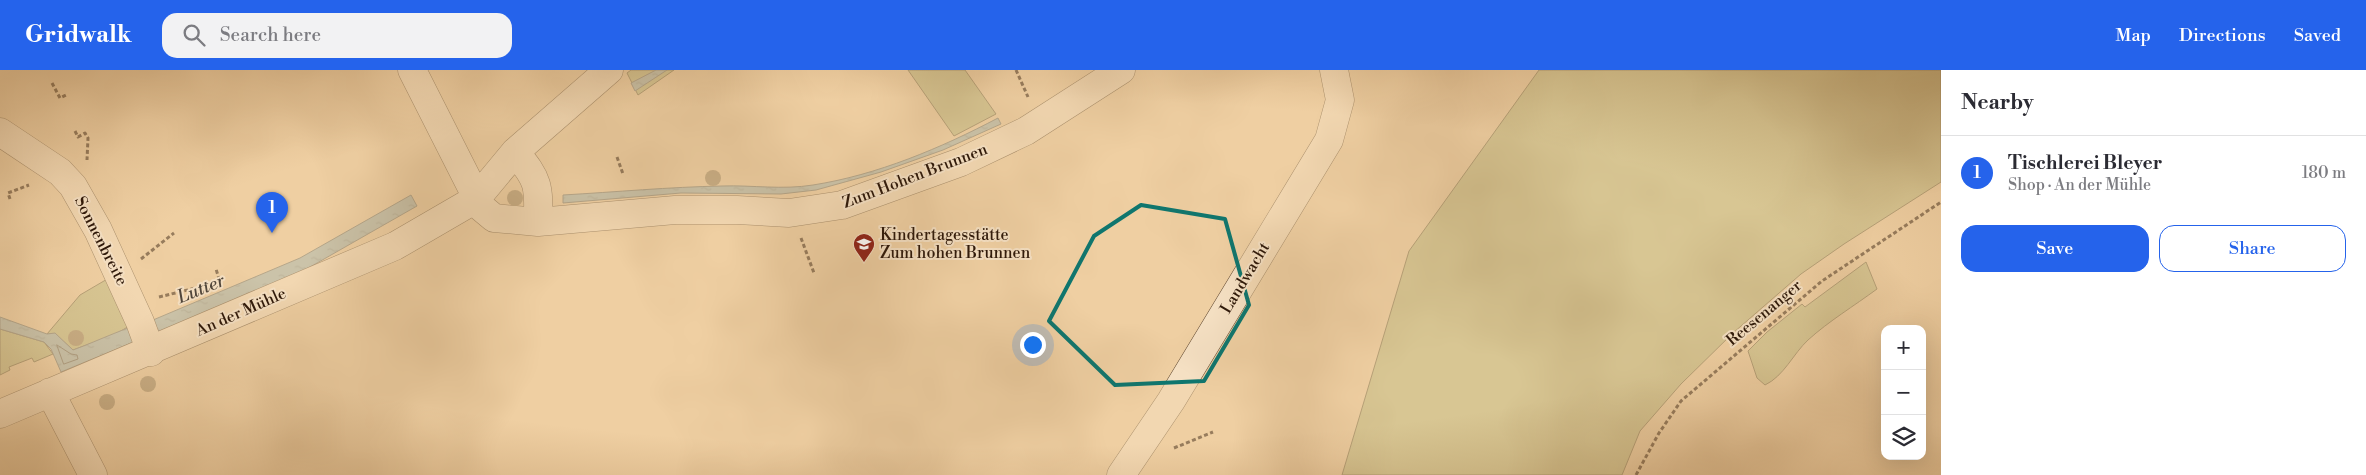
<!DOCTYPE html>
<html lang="en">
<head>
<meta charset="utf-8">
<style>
	:root { --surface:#fff; --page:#f2f2f3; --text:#2b2b33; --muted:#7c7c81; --line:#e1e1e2; --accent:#2563eb }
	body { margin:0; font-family:"Libre Bodoni",serif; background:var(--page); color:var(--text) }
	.controls { position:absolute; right:15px; bottom:15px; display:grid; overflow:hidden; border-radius:10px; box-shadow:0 5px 20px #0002 }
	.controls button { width:45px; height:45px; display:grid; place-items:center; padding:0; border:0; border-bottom:1px solid var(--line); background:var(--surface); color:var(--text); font:25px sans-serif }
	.you { position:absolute; left:1032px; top:274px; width:18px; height:18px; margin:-12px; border:4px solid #fff; border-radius:50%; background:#1a73e8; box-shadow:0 0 0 8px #1a73e833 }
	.badge { display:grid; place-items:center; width:32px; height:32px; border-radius:50%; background:var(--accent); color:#fff; font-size:16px; font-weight:700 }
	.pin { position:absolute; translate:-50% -41px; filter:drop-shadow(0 1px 2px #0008) }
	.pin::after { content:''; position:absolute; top:26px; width:18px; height:15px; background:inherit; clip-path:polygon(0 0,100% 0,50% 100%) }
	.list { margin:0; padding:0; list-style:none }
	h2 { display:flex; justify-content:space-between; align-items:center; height:65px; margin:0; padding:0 20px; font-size:21px }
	h2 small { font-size:16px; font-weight:400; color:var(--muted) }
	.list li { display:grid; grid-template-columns:32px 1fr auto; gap:15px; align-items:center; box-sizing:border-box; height:75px; padding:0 20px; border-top:1px solid var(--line) }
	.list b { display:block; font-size:19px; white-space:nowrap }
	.list p { margin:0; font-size:16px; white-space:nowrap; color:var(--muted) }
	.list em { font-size:16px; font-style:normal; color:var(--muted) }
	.actions { display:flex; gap:10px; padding:15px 20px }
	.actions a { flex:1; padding:11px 0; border:1px solid var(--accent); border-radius:15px; text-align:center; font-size:18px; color:var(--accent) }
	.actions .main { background:var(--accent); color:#fff }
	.icon { flex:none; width:28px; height:28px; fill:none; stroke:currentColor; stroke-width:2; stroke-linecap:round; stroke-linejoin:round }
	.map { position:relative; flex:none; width:1941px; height:405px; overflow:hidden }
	header { display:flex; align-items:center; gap:30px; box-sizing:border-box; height:70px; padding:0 25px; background:var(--accent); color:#fff }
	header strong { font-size:24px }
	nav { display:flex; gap:28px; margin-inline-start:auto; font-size:18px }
	.search { width:350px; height:45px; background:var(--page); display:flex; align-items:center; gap:12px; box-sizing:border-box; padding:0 18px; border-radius:15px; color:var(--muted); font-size:19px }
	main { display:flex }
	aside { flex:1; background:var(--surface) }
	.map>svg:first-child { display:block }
	.grass { fill:#bcba82; stroke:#756946 }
	.water { fill:url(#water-ripples); stroke:#72756e }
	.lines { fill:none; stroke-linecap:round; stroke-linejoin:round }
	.shore { stroke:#66665d; stroke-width:1 }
	.minor-casing { stroke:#5e462f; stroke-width:29 }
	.path { stroke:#2e1809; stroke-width:3; stroke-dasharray:4 2.5; stroke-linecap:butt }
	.minor { stroke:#f5e0c3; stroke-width:28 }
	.tree { fill:#9c8562 }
	.marked { fill:none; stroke:#0f766e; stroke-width:4; stroke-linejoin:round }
	.labels { text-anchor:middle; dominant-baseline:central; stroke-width:4; stroke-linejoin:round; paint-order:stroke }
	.street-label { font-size:16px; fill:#2e1809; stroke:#f5e0c3 }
	.poi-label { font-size:16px; fill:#2e1809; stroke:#f5e0c3; text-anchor:start }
	.water-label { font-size:18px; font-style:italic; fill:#50463b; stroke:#f5e0c3 }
</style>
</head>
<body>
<header>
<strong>Gridwalk</strong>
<div class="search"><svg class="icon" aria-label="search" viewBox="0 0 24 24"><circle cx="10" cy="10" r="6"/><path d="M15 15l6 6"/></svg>Search here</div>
<nav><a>Map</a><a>Directions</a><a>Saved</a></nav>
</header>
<main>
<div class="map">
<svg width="1941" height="405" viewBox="0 0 1941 405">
	<defs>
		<pattern id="water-ripples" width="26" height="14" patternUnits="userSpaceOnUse" patternTransform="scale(1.25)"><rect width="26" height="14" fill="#9fb3b1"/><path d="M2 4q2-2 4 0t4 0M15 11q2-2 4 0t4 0" fill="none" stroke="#899997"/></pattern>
	</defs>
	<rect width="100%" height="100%" fill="#efcfa2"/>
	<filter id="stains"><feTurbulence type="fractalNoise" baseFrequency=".004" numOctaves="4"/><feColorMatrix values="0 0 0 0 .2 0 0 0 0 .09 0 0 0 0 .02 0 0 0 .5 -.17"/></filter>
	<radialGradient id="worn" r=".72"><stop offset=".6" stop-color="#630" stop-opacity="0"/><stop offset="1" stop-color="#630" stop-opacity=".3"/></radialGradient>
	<path class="grass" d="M631,0H674L638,25L627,3Z
		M908,0H965L996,44L954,66Z
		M1539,0H1941V112L1844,174L1801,204L1733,263L1681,314L1640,361L1622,405H1342L1409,181Z
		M1866,192L1877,219C1854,236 1829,251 1808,270C1793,284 1784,306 1765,315L1757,308L1748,281L1767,262L1802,234L1805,237Z
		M109,208L131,255L114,265L73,280L55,264H47L80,225Z
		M0,259L44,272L53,284L34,292L32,288L9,297L10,300L0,305Z"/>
	<path class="water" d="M656,0H667L635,21L631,13Z
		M998,48L1001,54L943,80L881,102L816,120L781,124L681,123L563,133V125C616,122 669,117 722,116C753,115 782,120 813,115C877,105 941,78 998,48Z
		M411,125L417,136L296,205L61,302L51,279L44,272L0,259V247L47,264L55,263L73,280C100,270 126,257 153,250L300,188Z"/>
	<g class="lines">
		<path class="shore" d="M57,275L71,284L77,285L78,289L64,294Z"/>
		<g class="minor-casing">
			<path id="minor" d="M412,0L482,138L494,148L538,152L675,140H737L789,143L842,135L961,92L1026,61L1121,0
				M0,62L60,102L73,116L98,160L140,252L151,282
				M515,82C539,110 539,116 538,152
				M50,322L93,405
				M0,344L395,176L476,129L515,82L609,0
				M1121,405L1171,331L1329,70L1340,30L1334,0"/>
		</g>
		<path class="path" d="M1016,0L1028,27
			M52,13L60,28L66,25
			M75,61L78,67L85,63L88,68L87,90
			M617,87L623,104
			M10,129L8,123L29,115
			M801,168L814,203
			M141,189L174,163
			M159,227L220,212L216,199
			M1174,378L1213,362
			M1636,405L1659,363L1681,331L1822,211L1941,132"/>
		<use href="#minor" class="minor"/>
	</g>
	<g class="tree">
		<circle cx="713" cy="108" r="8"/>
		<circle cx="515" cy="128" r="8"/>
		<circle cx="76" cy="268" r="8"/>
		<circle cx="148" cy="314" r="8"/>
		<circle cx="107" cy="332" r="8"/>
	</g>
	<path d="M0 0H1941V405H0ZM1141,135L1225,149L1249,235L1204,311L1115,315L1049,251L1094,166Z" fill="#efcfa2" fill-opacity=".55" fill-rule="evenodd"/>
	<path class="marked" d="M1141,135L1225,149L1249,235L1204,311L1115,315L1049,251L1094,166Z"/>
	<defs>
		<g id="school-pin" transform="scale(1.125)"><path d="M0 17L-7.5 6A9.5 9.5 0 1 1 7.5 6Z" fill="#8f2418" stroke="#f5e0c3"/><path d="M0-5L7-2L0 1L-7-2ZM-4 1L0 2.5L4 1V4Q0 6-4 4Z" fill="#fff"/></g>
	</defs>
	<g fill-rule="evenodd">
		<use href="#school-pin" x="864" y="174"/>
	</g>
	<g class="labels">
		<g class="street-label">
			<text transform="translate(915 106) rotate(-21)">Zum Hohen Brunnen</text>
			<text transform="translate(101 171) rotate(63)">Sonnenbreite</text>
			<text transform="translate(1245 208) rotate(-59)">Landwacht</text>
			<text transform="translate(241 242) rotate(-24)">An der Mühle</text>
			<text transform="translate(1764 243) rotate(-40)">Reesenanger</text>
		</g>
		<g class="poi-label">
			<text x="880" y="165">Kindertagesstätte<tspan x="880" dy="18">Zum hohen Brunnen</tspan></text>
		</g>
		<g class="water-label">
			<text transform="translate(201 219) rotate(-22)">Lutter</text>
		</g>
	</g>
	<rect width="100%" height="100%" filter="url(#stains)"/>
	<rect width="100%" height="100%" fill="url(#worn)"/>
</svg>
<div class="controls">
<button>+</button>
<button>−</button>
<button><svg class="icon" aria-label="layers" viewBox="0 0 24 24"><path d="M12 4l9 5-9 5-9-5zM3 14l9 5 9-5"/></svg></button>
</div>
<div class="you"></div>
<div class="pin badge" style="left:272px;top:163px">1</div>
</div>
<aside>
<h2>Nearby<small></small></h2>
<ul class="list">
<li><span class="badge">1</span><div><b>Tischlerei Bleyer</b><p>Shop · An der Mühle</p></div><em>180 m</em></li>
</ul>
<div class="actions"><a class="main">Save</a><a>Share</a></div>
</aside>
</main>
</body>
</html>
